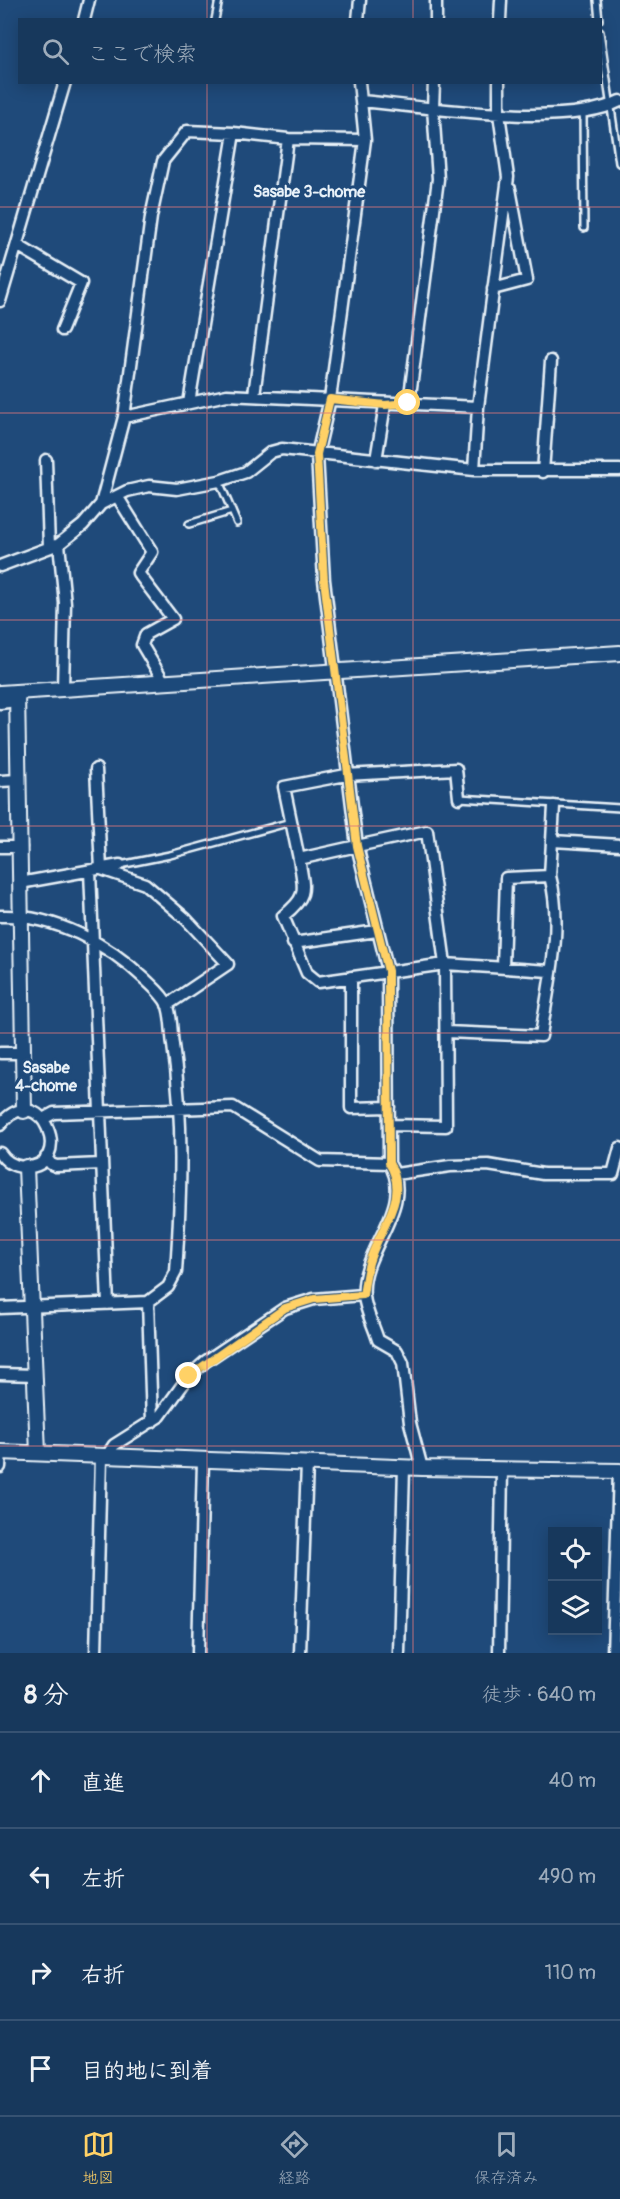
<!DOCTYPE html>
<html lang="ja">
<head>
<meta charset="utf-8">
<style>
	:root { --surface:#17385c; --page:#203f62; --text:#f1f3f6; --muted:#9eacbb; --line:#365272; --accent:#ffd166 }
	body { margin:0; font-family:Pangolin,"Klee One",sans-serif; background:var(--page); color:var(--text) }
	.controls { position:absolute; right:18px; bottom:18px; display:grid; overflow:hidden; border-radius:0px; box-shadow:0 3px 15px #0003 }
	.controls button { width:54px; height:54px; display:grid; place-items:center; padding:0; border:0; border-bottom:2px solid var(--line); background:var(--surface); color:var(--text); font:30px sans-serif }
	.stop { position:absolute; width:18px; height:18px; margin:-14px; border:4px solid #ffd166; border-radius:50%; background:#fff }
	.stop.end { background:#ffd166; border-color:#fff; box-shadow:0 2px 6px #0008 }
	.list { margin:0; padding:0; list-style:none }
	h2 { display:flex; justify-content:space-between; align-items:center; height:78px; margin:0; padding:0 24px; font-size:26px }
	h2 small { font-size:20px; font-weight:400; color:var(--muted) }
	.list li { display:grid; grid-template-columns:39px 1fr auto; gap:18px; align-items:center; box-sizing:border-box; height:96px; padding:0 24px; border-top:2px solid var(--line) }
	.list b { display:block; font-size:22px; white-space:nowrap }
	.list em { font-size:20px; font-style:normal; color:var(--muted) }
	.icon { flex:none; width:33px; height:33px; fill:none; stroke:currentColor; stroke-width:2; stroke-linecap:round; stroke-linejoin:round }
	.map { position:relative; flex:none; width:620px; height:1653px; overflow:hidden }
	.search { position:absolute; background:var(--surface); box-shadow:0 3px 15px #0003; left:18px; right:18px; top:18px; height:66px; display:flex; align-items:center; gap:15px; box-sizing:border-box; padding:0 21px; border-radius:0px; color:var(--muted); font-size:22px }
	.sheet { height:462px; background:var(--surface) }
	nav { display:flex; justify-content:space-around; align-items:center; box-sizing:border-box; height:84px; border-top:2px solid var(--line); background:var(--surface); font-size:16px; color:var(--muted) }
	nav a { display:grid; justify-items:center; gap:3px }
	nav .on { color:var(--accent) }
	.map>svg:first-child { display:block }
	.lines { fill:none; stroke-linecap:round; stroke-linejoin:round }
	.service-casing { stroke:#e8f1f8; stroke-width:10 }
	.minor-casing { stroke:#e8f1f8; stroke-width:15 }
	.tertiary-casing { stroke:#e8f1f8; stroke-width:18 }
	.service { stroke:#1f4a7a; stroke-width:5 }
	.minor { stroke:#1f4a7a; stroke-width:10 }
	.tertiary { stroke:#1f4a7a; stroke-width:14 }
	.route { stroke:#ffd166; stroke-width:8 }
	.grid { fill:none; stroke:#dd787b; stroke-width:1.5; stroke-opacity:0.55 }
	.labels { text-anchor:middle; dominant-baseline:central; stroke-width:6; stroke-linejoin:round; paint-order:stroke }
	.neighbourhood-label { font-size:16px; font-weight:bold; fill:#e8f1f8; stroke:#1f4a7a }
</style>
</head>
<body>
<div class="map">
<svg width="620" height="1653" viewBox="0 0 620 1653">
	<rect width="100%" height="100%" fill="#1f4a7a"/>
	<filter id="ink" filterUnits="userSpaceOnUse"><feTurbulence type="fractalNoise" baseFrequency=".0167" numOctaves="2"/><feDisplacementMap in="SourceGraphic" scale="12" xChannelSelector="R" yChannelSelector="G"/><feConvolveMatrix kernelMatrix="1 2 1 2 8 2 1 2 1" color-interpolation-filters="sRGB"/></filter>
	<g filter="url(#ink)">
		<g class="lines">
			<g class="service-casing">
				<path id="service" d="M597,0L599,20
					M215,20L219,0
					M600,32L619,163
					M583,113L584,228
					M219,481L237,523
					M189,524L232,511
					M459,798L620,808
					M120,865L170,855L291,822"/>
			</g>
			<g class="minor-casing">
				<path id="minor" d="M436,0V20
					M84,20L89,0
					M358,20L360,0
					M500,20L501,0
					M359,82L365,140L330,399L317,455L324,580L357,846L299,859L284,787L346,775L456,769L459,798
					M361,101C424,107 566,129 620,101
					M17,245L81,283L62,330
					M493,289L527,280L510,189
					M0,301L65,82
					M254,395L288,139
					M189,403L234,133
					M409,403L438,179L433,108L434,82
					M124,417L227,395L478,407
					M46,460L49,547
					M376,460L385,405
					M474,470L478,407L508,177L499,114V82
					M543,472L551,361
					M117,496L152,552L138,573L173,619L146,634L142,645L164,682
					M101,504L127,491L149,486L177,489L219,481L246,472L271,452L282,449L474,470H620
					M0,566L56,545
					M63,689L65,603L59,544L83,525L101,504L124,417L151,217L163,161L187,131L234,133L288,139L365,140
					M0,703L17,701
					M96,769L101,869L145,884L186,919L228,964L167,1005
					M0,781L19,780
					M553,841L620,845
					M0,847H21
					M299,859C304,889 309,896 283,916L307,973L318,982L445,964L549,971
					M90,871L108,1304
					M20,883L120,865
					M0,916C54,914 108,944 146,980C153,987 163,995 167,1004C172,1015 171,1032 173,1045C184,1120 181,1196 176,1272L168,1287L148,1302L0,1308
					M293,943L377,931
					M503,967L506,878L550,876L554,806
					M351,977V1108L389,1107
					M446,1032L541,1036C548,984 564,928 550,876
					M0,1053H23
					M43,1119L54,1113L233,1107L320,1161L389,1163C417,1207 359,1250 364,1296C365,1310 374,1326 378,1340L397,1351L403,1363L410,1423L422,1468
					M0,1125C41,1074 78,1170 23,1167C13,1166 5,1161 0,1153
					M46,1157L51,1164L56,1166L101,1164
					M389,1163L388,971L357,846L427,831L445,964L446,1126L390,1125
					M396,1174L450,1166L488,1165L543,1174H613L620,1148
					M148,1302L152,1422
					M0,1374L35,1375
					M106,1457L114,1445L160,1416L189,1376L206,1361L285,1308L314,1299L363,1295
					M0,1467L1,1452
					M96,1653L101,1457
					M198,1653L203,1461
					M300,1653L307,1464
					M399,1653L404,1467
					M499,1653L502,1469
					M613,1653L619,1471"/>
			</g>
			<g class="tertiary-casing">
				<path id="tertiary" d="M17,692L24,1111
					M0,693L620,653
					M26,1167L38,1453
					M0,1452L422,1468L620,1471"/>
			</g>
			<use href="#service" class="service"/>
			<use href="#minor" class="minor"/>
			<use href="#tertiary" class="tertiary"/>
		</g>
	</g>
	<g class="lines" filter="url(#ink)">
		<path class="route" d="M189,1376L285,1308L314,1299L363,1295C365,1284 366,1273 369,1263C378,1229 411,1198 389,1163L388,971L357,846L324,580L317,454L330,399L385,405L408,403"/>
	</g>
	<path class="grid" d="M207,0V20M413,0V20M207,82V1653M413,82V1653M0,207H620M0,413H620M0,620H620M0,826H620M0,1033H620M0,1240H620M0,1446H620"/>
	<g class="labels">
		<g class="neighbourhood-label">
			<text x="309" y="192">Sasabe 3-chome</text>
			<text x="46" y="1068">Sasabe<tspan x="46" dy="18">4-chome</tspan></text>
		</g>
	</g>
</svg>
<div class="controls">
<button><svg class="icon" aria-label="locate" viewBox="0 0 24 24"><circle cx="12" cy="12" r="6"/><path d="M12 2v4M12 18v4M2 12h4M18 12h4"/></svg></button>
<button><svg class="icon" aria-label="layers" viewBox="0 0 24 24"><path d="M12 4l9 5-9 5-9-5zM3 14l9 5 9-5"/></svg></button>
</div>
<div class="stop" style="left:408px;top:403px"></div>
<div class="stop end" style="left:189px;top:1376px"></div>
<div class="search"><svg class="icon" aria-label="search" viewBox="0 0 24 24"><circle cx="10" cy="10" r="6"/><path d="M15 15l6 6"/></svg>ここで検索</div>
</div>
<section class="sheet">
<h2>8 分<small>徒歩 · 640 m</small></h2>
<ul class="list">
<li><svg class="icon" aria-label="ahead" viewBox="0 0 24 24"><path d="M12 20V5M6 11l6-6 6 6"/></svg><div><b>直進</b></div><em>40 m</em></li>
<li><svg class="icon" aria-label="left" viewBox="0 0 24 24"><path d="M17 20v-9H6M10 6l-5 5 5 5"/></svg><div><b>左折</b></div><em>490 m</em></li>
<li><svg class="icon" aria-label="right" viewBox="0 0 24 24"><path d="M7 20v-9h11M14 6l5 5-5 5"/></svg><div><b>右折</b></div><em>110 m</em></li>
<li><svg class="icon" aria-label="arrive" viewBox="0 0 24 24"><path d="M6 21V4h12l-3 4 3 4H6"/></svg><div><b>目的地に到着</b></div></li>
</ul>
</section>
<nav>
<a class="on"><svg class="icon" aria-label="map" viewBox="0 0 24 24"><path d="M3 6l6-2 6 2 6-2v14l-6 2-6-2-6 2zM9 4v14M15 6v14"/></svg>地図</a>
<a><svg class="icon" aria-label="directions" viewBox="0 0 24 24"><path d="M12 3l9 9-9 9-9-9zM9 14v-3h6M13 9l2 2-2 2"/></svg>経路</a>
<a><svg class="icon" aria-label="saved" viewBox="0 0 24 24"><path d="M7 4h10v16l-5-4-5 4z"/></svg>保存済み</a>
</nav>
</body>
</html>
